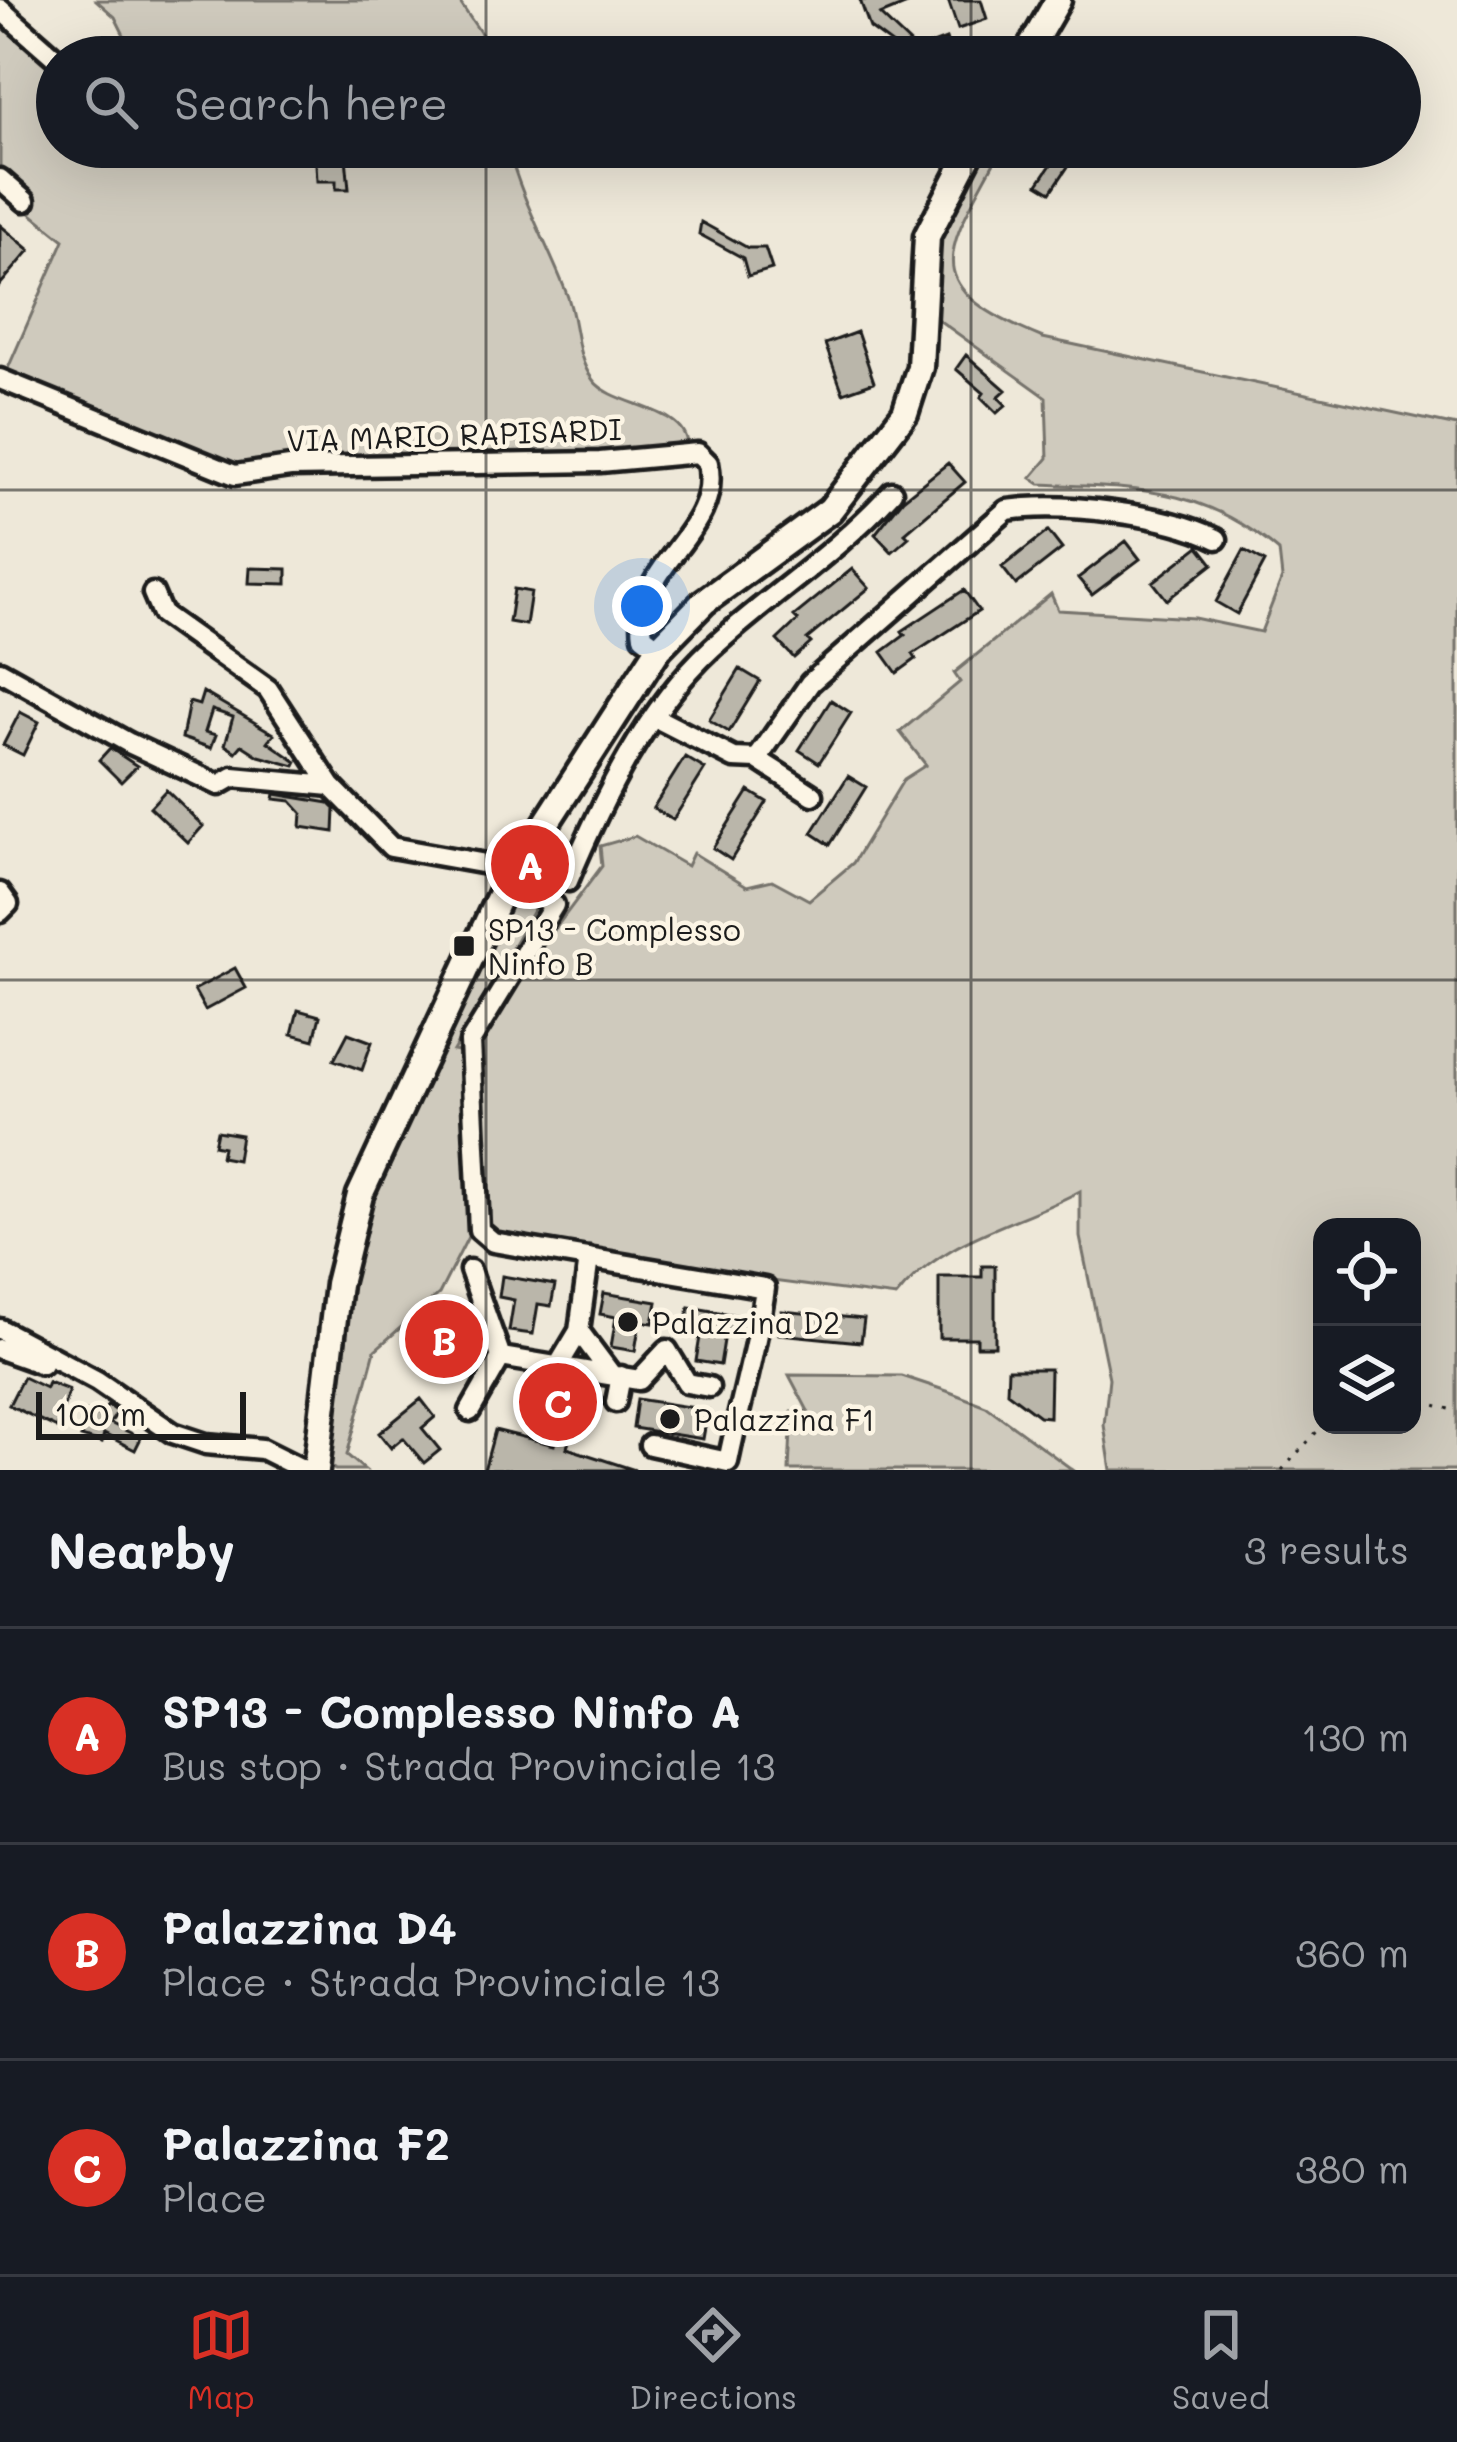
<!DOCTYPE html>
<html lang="en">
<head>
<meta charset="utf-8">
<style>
	:root { --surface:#171b24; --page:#20242c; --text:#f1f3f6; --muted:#9ea1a6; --line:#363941; --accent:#d93025 }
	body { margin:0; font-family:Mali,sans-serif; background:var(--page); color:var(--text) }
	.controls { position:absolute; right:36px; bottom:36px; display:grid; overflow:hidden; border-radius:24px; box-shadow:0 12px 48px #0002 }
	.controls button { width:108px; height:108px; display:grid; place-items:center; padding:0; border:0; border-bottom:3px solid var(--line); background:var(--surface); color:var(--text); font:60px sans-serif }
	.scale { position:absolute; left:36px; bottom:30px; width:210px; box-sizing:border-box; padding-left:12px; border:6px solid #1c1c1c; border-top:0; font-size:33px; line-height:42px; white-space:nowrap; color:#1c1c1c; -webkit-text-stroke:9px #fcf5e5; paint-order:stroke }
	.you { position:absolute; left:642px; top:606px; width:42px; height:42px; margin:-30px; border:9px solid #fff; border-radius:50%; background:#1a73e8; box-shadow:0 0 0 18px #1a73e833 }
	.badge { display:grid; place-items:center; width:78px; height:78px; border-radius:50%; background:var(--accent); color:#fff; font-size:39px; font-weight:700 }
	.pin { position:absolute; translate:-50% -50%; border:6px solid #fff; box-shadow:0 3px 12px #0006 }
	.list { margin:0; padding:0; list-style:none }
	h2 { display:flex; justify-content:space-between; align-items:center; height:156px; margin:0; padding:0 48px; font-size:51px }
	h2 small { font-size:39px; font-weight:400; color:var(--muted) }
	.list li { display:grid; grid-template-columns:78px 1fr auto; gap:36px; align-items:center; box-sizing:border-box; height:216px; padding:0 48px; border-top:3px solid var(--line) }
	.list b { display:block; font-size:45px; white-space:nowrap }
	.list p { margin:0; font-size:39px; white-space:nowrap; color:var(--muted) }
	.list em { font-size:39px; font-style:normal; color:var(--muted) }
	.icon { flex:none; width:66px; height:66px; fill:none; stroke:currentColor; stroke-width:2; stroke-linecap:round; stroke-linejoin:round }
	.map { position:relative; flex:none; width:1457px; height:1470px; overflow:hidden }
	.search { position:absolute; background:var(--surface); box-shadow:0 12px 48px #0002; left:36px; right:36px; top:36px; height:132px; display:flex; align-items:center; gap:30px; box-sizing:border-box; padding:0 42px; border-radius:66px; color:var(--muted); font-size:45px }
	.sheet { height:804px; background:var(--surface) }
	nav { display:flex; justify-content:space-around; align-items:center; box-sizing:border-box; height:168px; border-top:3px solid var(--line); background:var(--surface); font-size:33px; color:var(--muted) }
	nav a { display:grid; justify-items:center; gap:6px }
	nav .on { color:var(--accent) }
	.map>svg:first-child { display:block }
	.green { fill:#cfcabd; stroke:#76736c; stroke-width:3; fill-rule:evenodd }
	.building { fill:#bab6aa; stroke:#1c1c1c; stroke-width:3 }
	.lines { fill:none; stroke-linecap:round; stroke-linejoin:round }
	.minor-casing { stroke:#1c1c1c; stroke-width:27 }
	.major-casing { stroke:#1c1c1c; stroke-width:33 }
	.path { stroke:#1c1c1c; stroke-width:3; stroke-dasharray:3 9; stroke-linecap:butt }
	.minor { stroke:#fcf5e5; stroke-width:18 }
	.major { stroke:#fcf5e5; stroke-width:24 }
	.grid { fill:none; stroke:#1c1c1c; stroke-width:3; stroke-opacity:0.55 }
	.poi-dot { fill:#1c1c1c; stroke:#fcf5e5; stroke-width:4.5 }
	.labels { text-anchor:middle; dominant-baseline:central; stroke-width:9; stroke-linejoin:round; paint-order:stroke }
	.street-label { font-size:30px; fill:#1c1c1c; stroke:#fcf5e5 }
	.poi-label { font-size:30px; fill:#1c1c1c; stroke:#fcf5e5; text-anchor:start }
</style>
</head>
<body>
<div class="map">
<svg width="1457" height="1470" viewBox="0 0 1457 1470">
	<rect width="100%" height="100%" fill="#eee8d9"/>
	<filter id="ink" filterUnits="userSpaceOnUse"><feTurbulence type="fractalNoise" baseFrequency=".00833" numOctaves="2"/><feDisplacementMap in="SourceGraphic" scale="24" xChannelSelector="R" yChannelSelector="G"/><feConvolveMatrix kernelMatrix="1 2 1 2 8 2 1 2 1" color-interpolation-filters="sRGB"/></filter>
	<g filter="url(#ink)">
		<path class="green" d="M96,0H458L497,57H135L115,17Z
			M0,24L57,74V147H508C521,199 547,243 566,292C578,320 574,355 593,380C613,407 684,406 687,444L595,456L459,455L234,466L6,373L64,240L29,212L35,200L0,168Z
			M982,147H1002C948,251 910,284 1043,338L1457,426V1470H1111L1104,1425L1109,1378L1080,1237V1191C1015,1226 943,1237 896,1297L686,1270L500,1237L488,1228L479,1043L512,986L602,866L600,846L635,836L687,866L693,853L747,886L772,880L809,900L853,863L904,779L926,765L900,732L960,682L954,673L1051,594L1058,610L1194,618L1261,632L1282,578L1279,551C1202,485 1136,489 1040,484L1031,478L1048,458L1046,397L933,316L934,248ZM1322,1227H1412V1425H1322Z
			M525,891L539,900L453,1051L463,1053L470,1233L439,1294L375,1350L347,1455L365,1470H335L327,1463L348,1282L371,1194L512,894Z
			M789,1375L902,1376L947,1391L986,1406L1073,1470H789L792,1412L808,1411Z"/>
		<path class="building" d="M860,0H917L880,15L917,50L946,39L952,57H898L896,47L870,28Z
			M948,0H981L987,19L958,29Z
			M1193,36L1228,47L1225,57H1186Z
			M315,147H345L349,189H336V181H317Z
			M1063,147H1081L1051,192L1038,184Z
			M701,222L748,248H765L772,269L748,276L743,258L699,234Z
			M0,225L30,250L0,285Z
			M857,332L874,382L843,393L825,344Z
			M966,355L1006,390L998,397L1006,405L997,413L981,397L984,393L956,369Z
			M948,463L965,482L905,533L909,537L892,552L875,534L903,499Z
			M1048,531L1062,549L1016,585L1002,567Z
			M1126,541L1140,559L1092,595L1078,578Z
			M1199,546L1213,564L1167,600L1153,582Z
			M1244,550L1265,562L1237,614L1216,602Z
			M250,568L287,569V584L249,583Z
			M852,569L869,588L807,639L811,643L794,658L777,640L798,620L794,616Z
			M514,589L531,592L526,625L509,622Z
			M964,590L979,611L913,654L916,659L897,673L882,652L905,635L902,631Z
			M740,669L760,681L729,732L709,720Z
			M203,692L274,734L268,742L297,762L295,766L259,756L242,745L236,752L225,745L233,717L212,710L205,732L216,735L211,748L182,738L189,702L199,705Z
			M831,700L851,713L819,763L799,750Z
			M20,712L39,722L23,755L3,745Z
			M110,748L137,766L121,782L99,760Z
			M685,757L705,769L673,820L653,808Z
			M848,776L866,787L830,845L812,833Z
			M166,790L203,826L188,843L150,807Z
			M749,791L767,802L731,860L713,848Z
			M275,794L329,803L335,809L334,832L301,827L302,813L291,801L274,799Z
			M235,968L246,988L205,1010L194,990Z
			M298,1010L320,1016L314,1040L292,1034Z
			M348,1033L372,1042L362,1070L334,1060Z
			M217,1131L241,1135L237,1160L221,1157L223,1147L214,1145Z
			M982,1266H995V1346H977V1338H939V1277H982Z
			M502,1276L555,1285L551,1306L538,1304L533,1334L509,1331L514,1300L499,1297Z
			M604,1293L657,1302L653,1323L640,1321L635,1351L611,1347L616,1317L600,1314Z
			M689,1307L742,1316L738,1337L725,1334L720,1365L696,1361L701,1331L685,1328Z
			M458,1308L473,1326L463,1335L481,1358L464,1372L445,1349L431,1361L416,1343Z
			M782,1311L864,1319L861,1342L779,1334Z
			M1008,1369H1050L1049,1417L1039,1416L1007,1392Z
			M23,1377L46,1388L48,1382L69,1390L57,1428L9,1405Z
			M525,1382L596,1393L591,1423L574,1420L567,1448L635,1470H484L495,1430L554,1445L560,1418L520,1412Z
			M421,1399L435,1417L422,1428L440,1450L424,1463L403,1438L391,1448L379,1433Z
			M637,1399L708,1410L703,1439L633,1428Z
			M108,1405L118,1412L110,1423L141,1438L135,1450L104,1434L102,1443L81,1437L88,1412L100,1416Z"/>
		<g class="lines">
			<g class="minor-casing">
				<path id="minor" d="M0,9L57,59
					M0,179L25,201
					M0,379L235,475L290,467L600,462L698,453L708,463C723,534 632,564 643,636L659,648
					M153,593L162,614L268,689L331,786
					M0,671L129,743L219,785L233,777L331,786L391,847L486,864L554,905L470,1042L479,1230L493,1242L765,1288C757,1349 740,1402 728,1462L650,1445
					M656,718L734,758L757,759L810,683L1007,510C1063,502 1167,514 1217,539
					M757,759L813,795
					M525,854L568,881C602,800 646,709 712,648C771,594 837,553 892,492
					M0,893L8,904L0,912
					M470,1270L501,1357
					M0,1329L97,1381L173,1433L206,1444L262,1449L304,1470
					M579,1331L611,1374
					M0,1349L42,1364
					M558,1366L579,1331L589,1258
					M616,1402L621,1376
					M470,1411L501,1357L639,1380L667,1350L687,1383L709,1387"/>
			</g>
			<g class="major-casing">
				<path id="major" d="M1025,57L1058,0
					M316,1470L338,1284L360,1195L500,895L659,648L704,602L830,510L905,413L920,367L927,236L973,147"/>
			</g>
			<path class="path" d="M1412,1399L1457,1411
				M1282,1470L1323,1425"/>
			<use href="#minor" class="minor"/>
			<use href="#major" class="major"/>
		</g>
	</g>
	<path class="grid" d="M486,0V57M971,0V57M486,147V1470M971,147V1470M0,490H1457M0,980H1457"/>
	<g class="poi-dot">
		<rect x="452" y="934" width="24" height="24" rx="6"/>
		<circle cx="628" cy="1322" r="12"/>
		<circle cx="670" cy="1419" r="12"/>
	</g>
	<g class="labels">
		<g class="street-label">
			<text transform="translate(454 434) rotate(-2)">VIA MARIO RAPISARDI</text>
		</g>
		<g class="poi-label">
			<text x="488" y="929">SP13 - Complesso<tspan x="488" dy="34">Ninfo B</tspan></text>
			<text x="652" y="1322">Palazzina D2</text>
			<text x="694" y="1419">Palazzina F1</text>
		</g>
	</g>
</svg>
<div class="controls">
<button><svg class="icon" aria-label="locate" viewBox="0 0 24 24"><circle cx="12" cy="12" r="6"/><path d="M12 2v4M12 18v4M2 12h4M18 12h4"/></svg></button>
<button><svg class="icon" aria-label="layers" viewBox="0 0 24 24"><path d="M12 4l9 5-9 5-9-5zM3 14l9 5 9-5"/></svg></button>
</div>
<div class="scale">100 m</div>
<div class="you"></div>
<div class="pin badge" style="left:530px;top:864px">A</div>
<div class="pin badge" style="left:444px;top:1339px">B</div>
<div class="pin badge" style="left:558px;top:1402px">C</div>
<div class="search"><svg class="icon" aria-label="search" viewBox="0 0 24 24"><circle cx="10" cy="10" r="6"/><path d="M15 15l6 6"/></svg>Search here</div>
</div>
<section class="sheet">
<h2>Nearby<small>3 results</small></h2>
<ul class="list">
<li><span class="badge">A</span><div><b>SP13 - Complesso Ninfo A</b><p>Bus stop · Strada Provinciale 13</p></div><em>130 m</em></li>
<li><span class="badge">B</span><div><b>Palazzina D4</b><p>Place · Strada Provinciale 13</p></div><em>360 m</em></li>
<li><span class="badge">C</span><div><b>Palazzina F2</b><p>Place</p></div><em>380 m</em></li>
</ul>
</section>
<nav>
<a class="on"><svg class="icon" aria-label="map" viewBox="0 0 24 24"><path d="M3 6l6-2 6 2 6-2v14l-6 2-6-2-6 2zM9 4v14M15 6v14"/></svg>Map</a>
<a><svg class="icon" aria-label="directions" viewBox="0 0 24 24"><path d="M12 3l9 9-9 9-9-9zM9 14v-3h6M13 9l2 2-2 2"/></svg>Directions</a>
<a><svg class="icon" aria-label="saved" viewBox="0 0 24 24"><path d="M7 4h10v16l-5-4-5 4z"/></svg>Saved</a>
</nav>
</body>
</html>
